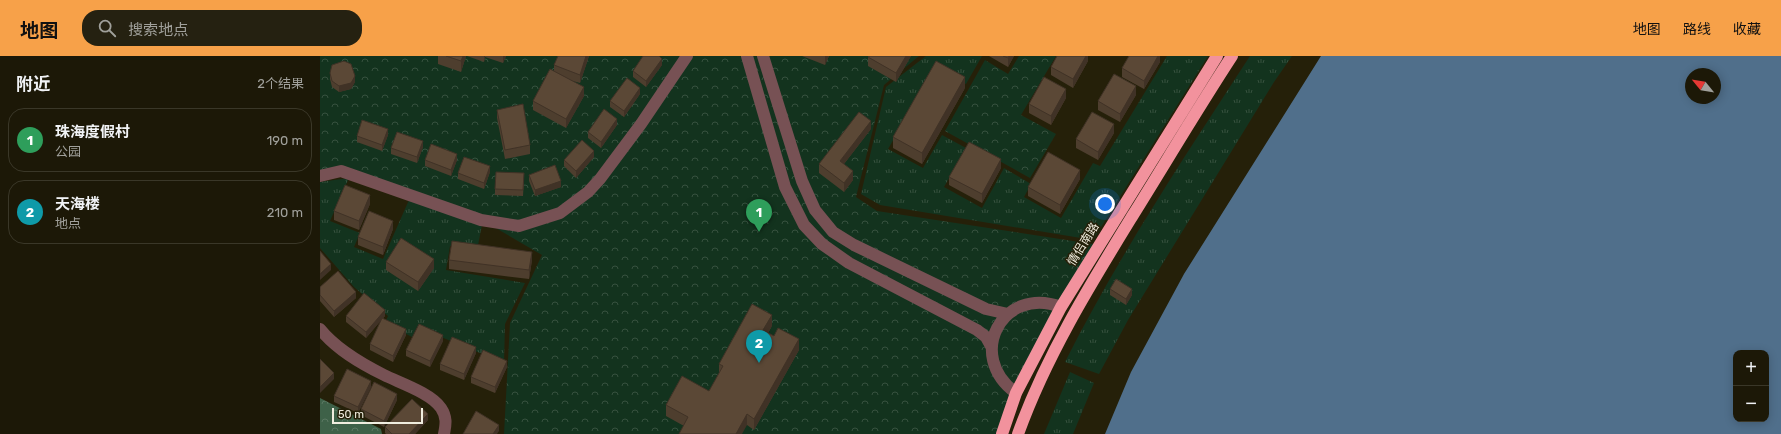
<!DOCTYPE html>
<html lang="zh">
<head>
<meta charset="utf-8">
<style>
	:root { --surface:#1c1807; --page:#252111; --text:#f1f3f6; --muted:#a0a09b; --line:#3a3728; --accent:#f7a149 }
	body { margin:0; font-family:Rubik,"Noto Sans SC",sans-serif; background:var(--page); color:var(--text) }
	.controls { position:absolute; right:12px; bottom:12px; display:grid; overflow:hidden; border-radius:8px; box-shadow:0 2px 10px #0003 }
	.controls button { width:36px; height:36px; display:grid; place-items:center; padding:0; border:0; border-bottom:1px solid var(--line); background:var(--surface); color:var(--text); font:20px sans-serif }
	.compass { position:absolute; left:1365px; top:12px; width:36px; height:36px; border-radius:50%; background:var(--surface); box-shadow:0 2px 10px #0003; rotate:300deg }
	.scale { position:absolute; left:12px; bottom:10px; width:91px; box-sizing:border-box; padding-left:4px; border:2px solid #f0eddf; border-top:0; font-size:11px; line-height:14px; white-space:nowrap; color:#f0eddf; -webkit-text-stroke:3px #252009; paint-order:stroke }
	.you { position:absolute; left:785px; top:148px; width:14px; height:14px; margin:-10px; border:3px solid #fff; border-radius:50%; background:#1a73e8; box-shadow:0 0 0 6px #1a73e833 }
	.badge { display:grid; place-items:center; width:26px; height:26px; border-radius:50%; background:var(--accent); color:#fff; font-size:13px; font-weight:700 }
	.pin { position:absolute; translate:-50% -33px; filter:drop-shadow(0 1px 2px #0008) }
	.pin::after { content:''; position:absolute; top:21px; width:14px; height:12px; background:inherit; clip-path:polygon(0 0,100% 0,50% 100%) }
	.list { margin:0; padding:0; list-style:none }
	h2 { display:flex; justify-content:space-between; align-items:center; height:52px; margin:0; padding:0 16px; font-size:17px }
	h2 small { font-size:13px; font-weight:400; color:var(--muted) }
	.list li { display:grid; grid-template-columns:26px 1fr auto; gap:12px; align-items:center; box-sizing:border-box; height:64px; margin:0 8px 8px; padding:0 8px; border:1px solid var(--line); border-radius:16px }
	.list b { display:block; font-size:15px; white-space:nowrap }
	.list p { margin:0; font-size:13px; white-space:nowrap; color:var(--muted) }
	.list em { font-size:13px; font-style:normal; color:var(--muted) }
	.icon { flex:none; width:22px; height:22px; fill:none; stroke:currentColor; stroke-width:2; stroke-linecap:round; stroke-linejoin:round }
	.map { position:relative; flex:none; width:1461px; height:378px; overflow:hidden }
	header { display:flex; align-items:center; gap:24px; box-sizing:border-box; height:56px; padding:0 20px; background:var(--accent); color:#111 }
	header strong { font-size:19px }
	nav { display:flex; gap:22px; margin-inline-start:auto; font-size:14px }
	.search { width:280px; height:36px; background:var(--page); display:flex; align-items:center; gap:10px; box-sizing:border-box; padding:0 14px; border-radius:16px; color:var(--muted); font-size:15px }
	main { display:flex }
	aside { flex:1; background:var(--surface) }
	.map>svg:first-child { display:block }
	.grass { fill:url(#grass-tufts) }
	.forest { fill:url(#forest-crowns) }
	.park { fill:url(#park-crowns) }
	.water { fill:#506f8b; fill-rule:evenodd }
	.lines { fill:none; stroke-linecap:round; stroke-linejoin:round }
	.minor { stroke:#775154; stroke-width:12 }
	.highway { stroke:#f2929d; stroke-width:12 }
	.wall { fill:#4e3e2e }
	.shaded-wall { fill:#403226 }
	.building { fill:#5b4836; stroke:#403226 }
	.labels { text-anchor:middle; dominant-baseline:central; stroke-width:3; stroke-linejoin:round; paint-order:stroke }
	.street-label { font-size:12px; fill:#f0eddf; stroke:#252009 }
</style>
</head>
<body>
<header>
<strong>地图</strong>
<div class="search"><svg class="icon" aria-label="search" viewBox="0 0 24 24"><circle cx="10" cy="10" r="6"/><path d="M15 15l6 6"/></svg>搜索地点</div>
<nav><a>地图</a><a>路线</a><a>收藏</a></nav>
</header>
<main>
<aside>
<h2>附近<small>2个结果</small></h2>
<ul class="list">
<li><span class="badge" style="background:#2e9e5b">1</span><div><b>珠海度假村</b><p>公园</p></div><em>190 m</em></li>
<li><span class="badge" style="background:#0f9aa8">2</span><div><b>天海楼</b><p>地点</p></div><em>210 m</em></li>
</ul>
</aside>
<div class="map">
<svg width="1461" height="378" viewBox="0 0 1461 378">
	<defs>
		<pattern id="grass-tufts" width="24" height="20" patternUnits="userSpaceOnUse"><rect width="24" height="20" fill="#13331e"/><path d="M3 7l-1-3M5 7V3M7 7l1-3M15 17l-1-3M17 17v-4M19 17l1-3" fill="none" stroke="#36513e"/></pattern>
		<pattern id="forest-crowns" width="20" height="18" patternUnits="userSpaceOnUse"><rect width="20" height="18" fill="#3e6148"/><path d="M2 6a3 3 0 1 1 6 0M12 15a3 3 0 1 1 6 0" fill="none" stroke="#5a7862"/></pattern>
		<pattern id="park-crowns" width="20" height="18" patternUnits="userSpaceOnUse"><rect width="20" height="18" fill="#13331e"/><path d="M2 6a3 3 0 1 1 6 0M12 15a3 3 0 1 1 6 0" fill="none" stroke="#36513e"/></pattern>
	</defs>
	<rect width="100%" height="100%" fill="#252009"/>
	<path class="grass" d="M606,0H662L646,28L615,12L568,93L603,112L622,79L646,92L624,131L662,152L684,112L711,128L704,141L741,162L773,107L780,110L847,0H888L773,184L560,149L541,138L566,31Z
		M930,0H972L954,26L808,264L779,318L745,306C799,199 865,100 930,0Z
		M29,122L10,165L40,177L34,191L63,203L89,144L162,169L157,194L130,190L126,214L205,227L185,268L184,307L97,271L92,281L65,267L68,260L34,231L0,192V126Z
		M750,316L774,327L753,378H724Z"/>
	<path class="forest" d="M0,342L61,373L62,378H0Z"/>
	<path class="park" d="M0,0H599L564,29L536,141L557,155L779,189L740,251L682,378H184L190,267L222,199L162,164L22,115L0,120Z
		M699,0H736L701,59L736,78L710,122L625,75L665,4L688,18Z"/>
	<path class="water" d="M1001,0H1461V378H785L811,316L864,218ZM1371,18H1395V42H1371ZM1416,297H1446V363H1416Z"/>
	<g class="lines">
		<path class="minor" d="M427,0L465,131L484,169L502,188L529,207L657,274L666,281L671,290
			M443,0L482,125L495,154L513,176L534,189L666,253L688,258
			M0,120L21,115L161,164L199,170L240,157L268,136L280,123L321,68L367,0
			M0,273C16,293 40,307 64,319C80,327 111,337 121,352C127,361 126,368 124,378
			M696,337C645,300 682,229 741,251"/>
		<path class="highway" d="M682,378L696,337L741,251L897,0
			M698,378C726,300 770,229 813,159C846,106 878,52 912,0"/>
	</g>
	<path class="wall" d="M118,0H146L141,16L118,8Z
		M147,0H186L183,7L165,1L164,6Z
		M269,0L260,27L249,24L264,40L246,72L213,54V45L234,16V9Z
		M482,0H509L505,9Z
		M550,0H591L576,26L548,10V1Z
		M669,0H694L688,11Z
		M768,0V5L753,32L731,19V11Z
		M840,0V6L824,33L802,21V12Z
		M342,9L326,31L313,21V15Z
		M10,17L35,26L31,33L19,36L12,31L10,23Z
		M645,32L602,108L573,92V81Z
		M320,38L304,61L290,51V45Z
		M816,39L800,66L778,54V45Z
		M746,42L731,69L709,57V48Z
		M177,54L210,89V98L185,103L177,62Z
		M297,69L281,92L268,82V76Z
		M551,73L524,108L533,124L524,136L499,117V108Z
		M794,77L778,104L756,92V83Z
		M68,79L62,95L37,86V80Z
		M103,91L97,107L71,98V92Z
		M274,101L256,122L244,110V104Z
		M105,104H137L131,120L105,110Z
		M681,112L662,147L629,129V121Z
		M170,116L164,133L138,123V117Z
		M209,119L241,131L215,140L209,125Z
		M204,123L203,140L175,139V133Z
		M760,123L740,158L708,140V131Z
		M50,148L39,174L14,164V155Z
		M73,173L63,199L38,189V181Z
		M129,204H212L209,223L129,213Z
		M66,206L114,212L98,235L66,214Z
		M0,231L36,242L14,261L0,245Z
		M790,233L812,239L806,249L790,239Z
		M26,260H65L63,262L86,279L73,306L50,294V288L62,263L46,282L26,266Z
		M452,270L448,277L479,294L434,374L427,369L364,370L346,360V349L389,335L399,318V308Z
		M123,285L110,311L86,300V294Z
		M156,297L144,324L120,314V308Z
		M187,311L175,337L151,327V321Z
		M51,331L38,357L14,346V340Z
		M77,344L64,371L41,359V353Z
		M108,364L95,378H66L65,377V371Z"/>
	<path class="shaded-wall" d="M143,0H146L141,16V5Z
		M164,0H165L164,6Z
		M183,0H186L183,7Z
		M266,0H269L260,27V19Z
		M505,0H509L505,9Z
		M586,0H591L576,26V17Z
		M689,0H694L688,11V2Z
		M766,0H768V5L753,32V23Z
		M838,0H840V6L824,33V25Z
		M342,3V9L326,31V25Z
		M35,20V26L31,33L19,36V30Z
		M645,21V32L602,108V97Z
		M816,30V39L800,66V58Z
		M264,31V40L246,72V63Z
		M320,32V38L304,61V55Z
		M746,33V42L731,69V60Z
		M297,63V69L281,92V86Z
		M551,65V73L520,113V105Z
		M794,68V77L778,104V96Z
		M68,73V79L62,95V89Z
		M103,85V91L97,107V101Z
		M274,95V101L256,122V115Z
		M137,98V104L131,120V114Z
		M681,103V112L662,147V138Z
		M170,110V116L164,133V127Z
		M760,114V123L740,158V149Z
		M533,115V124L524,136V127Z
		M241,125V131L215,140V134Z
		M50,139V148L39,174V165Z
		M73,165V173L63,199V191Z
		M212,196V204L209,223V214Z
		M114,203V212L98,235V226Z
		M11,208V214L0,224V218Z
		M812,233V239L806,249V243Z
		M36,236V242L14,261V255Z
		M65,254V260L46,282V276Z
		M452,259V270L443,285V274Z
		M86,273V279L73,306V300Z
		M123,279V285L110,311V305Z
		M479,283V294L434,374V363Z
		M156,291V297L144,324V318Z
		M187,305V311L175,337V331Z
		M14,317V323L0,337V331Z
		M51,325V331L38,357V351Z
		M77,338V344L64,371V365Z
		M108,358V364L95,378H89Z
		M427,358V369L422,378H416Z
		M179,369V375L177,378H173Z"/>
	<path class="building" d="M126,0H143L141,5Z
		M238,0H266L260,19L234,9Z
		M323,0H339L342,3L326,25L313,15Z
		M550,0H586L576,17L548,1Z
		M683,0H689L688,2Z
		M737,0H766L753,23L731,11Z
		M809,0H838L824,25L802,12Z
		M24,5L31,8L35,20L31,27L19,30L12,25L10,17L12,9Z
		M616,5L645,21L602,97L573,81Z
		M230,13L264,31L246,63L213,45Z
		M794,18L816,30L800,58L778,45Z
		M724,21L746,33L731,60L709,48Z
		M307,22L320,32L304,55L290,45Z
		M203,48L210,89L185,94L177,54Z
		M284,53L297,63L281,86L268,76Z
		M539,56L551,65L520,105L533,115L524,127L499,108Z
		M772,56L794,68L778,96L756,83Z
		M42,64L68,73L62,89L37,80Z
		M77,76L103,85L97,101L71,92Z
		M262,84L274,95L256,115L244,104Z
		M649,86L681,103L662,138L629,121Z
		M111,88L137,98L131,114L105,104Z
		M728,96L760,114L740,149L708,131Z
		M144,101L170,110L164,127L138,117Z
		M235,109L241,125L215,134L209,119Z
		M176,116L204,117L203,134L175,133Z
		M25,129L50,139L39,165L14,155Z
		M49,155L73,165L63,191L38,181Z
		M81,182L114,203L98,226L66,206Z
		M132,185L212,196L209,214L129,204Z
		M0,195L11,208L0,218Z
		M18,215L36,236L14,255L0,239V231Z
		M796,223L812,233L806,243L790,233Z
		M44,237L65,254L46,276L26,260Z
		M432,248L452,259L443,274L454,280L458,272L479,283L434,363L427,358L416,378H359L368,361L346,349L362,320L389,335L403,310L399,308Z
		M62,262L86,273L73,300L50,288Z
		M99,268L123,279L110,305L86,294Z
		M132,281L156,291L144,318L120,308Z
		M163,294L187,305L175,331L151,321Z
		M0,303L14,317L0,331Z
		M27,313L51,325L38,351L14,340Z
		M54,326L77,338L64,365L41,353Z
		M92,343L108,358L89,378H72L65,371Z
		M156,355L179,369L173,378H143Z"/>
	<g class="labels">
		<g class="street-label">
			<text transform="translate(763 188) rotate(-58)">情侣南路</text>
		</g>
	</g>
</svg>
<div class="controls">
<button>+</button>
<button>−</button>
</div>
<svg class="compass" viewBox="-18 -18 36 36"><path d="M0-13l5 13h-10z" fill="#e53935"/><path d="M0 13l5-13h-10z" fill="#a0a09b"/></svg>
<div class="scale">50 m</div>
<div class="you"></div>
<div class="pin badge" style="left:439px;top:176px;background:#2e9e5b">1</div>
<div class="pin badge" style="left:439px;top:307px;background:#0f9aa8">2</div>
</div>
</main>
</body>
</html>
